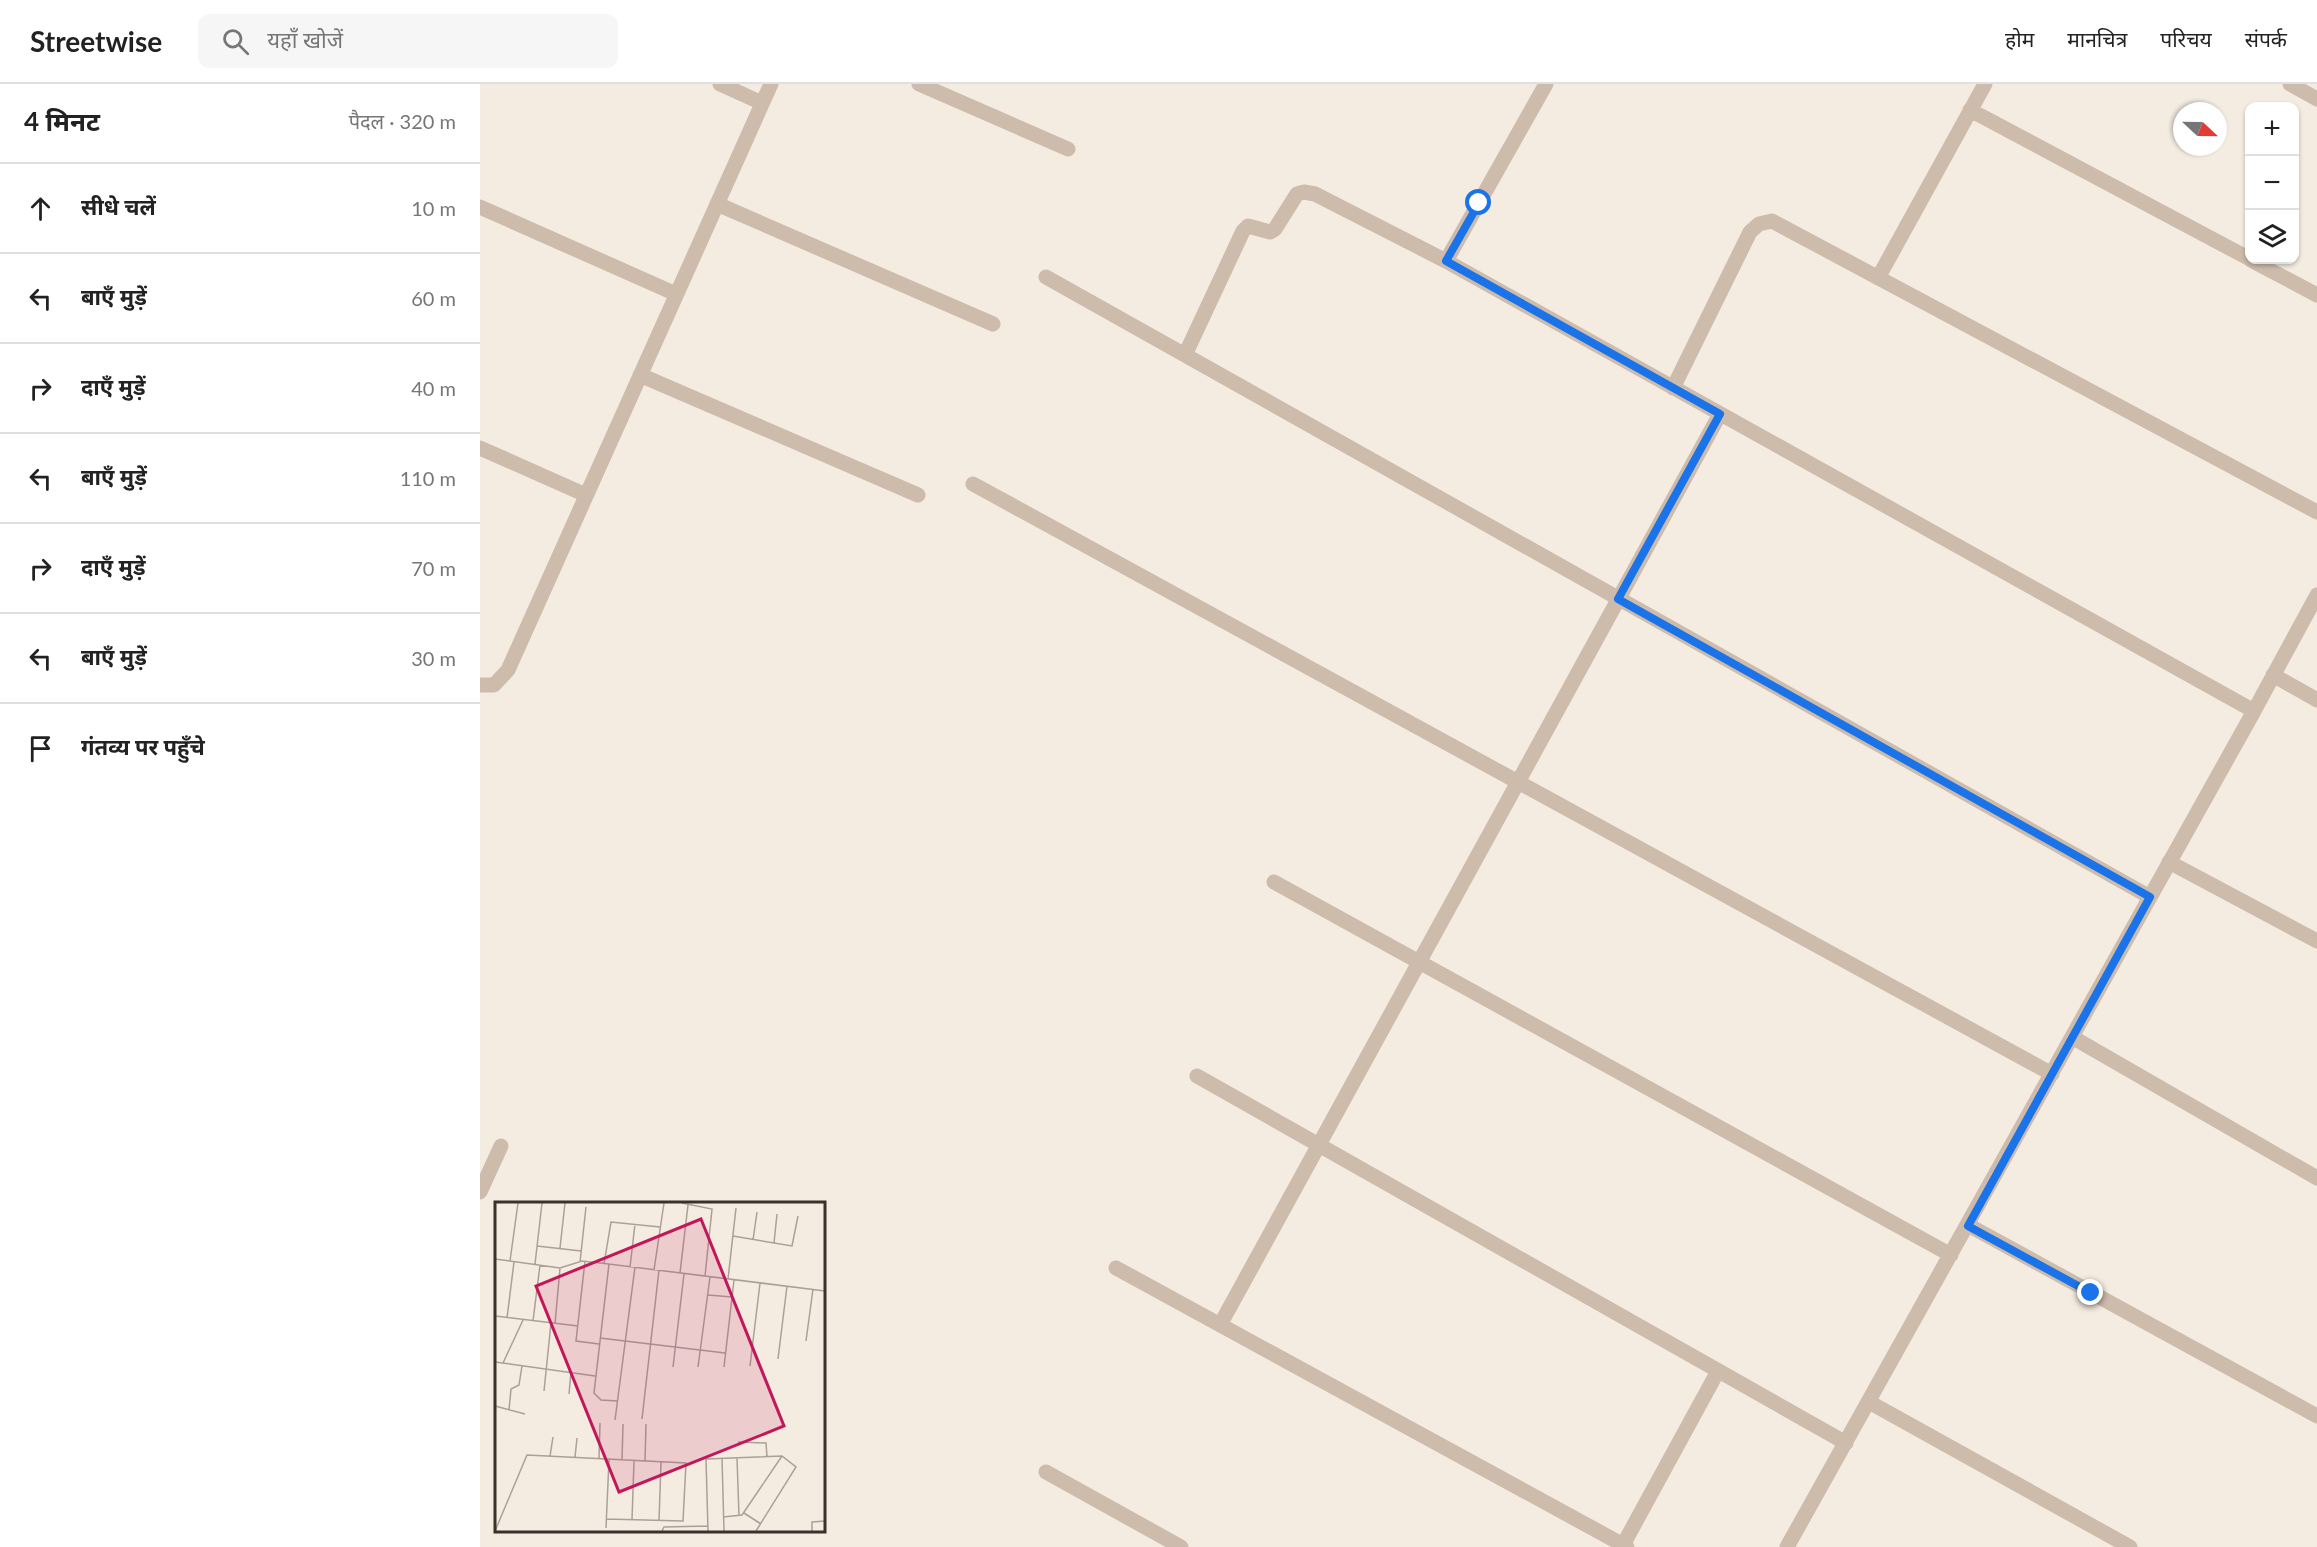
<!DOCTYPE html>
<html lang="hi">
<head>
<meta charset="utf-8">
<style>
	:root { --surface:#fff; --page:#f6f6f6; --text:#222; --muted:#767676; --line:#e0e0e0 }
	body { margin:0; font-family:Lato,"Noto Sans Devanagari",sans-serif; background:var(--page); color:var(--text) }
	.controls { position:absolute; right:18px; top:18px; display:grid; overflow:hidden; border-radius:12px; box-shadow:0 2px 4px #0004 }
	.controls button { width:54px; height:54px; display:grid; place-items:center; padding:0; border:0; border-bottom:2px solid var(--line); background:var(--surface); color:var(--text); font:30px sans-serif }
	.compass { position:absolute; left:1693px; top:18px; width:54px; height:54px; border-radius:50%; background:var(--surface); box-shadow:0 2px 4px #0004; rotate:112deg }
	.stop { position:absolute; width:18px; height:18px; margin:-14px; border:4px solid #1a73e8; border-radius:50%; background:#fff }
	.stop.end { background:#1a73e8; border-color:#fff; box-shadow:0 2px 6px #0008 }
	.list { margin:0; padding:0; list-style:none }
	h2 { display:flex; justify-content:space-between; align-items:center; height:78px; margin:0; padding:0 24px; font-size:26px }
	h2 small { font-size:20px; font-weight:400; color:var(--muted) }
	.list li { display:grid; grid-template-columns:39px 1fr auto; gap:18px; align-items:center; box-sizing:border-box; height:90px; padding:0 24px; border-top:2px solid var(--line) }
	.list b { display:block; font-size:22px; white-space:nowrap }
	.list em { font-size:20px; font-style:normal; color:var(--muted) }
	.icon { flex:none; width:33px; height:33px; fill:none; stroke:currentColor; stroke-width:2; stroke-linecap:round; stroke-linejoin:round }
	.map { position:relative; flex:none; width:1837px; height:1463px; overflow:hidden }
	header { display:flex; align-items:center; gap:36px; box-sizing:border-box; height:84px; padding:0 30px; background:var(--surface); border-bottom:2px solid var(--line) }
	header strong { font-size:28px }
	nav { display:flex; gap:33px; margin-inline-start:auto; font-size:21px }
	.search { width:420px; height:54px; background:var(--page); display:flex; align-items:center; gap:15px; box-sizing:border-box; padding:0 21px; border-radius:12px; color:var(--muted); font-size:22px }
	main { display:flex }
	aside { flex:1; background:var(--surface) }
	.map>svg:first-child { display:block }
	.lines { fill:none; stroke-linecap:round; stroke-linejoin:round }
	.minor { stroke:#cdbbac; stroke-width:15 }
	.route { stroke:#1a73e8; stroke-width:8 }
	.inset-road { fill:none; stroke:#aaa098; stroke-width:1.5 }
	.view { fill:#c2185b; fill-opacity:0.15; stroke:#c2185b; stroke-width:3 }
	.inset-edge { fill:none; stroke:#3b302b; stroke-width:3 }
</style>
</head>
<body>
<header>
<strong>Streetwise</strong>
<div class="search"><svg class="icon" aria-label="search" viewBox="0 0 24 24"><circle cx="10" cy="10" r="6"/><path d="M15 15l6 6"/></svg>यहाँ खोजें</div>
<nav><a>होम</a><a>मानचित्र</a><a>परिचय</a><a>संपर्क</a></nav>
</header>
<main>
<aside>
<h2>4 मिनट<small>पैदल · 320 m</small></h2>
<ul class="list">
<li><svg class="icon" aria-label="ahead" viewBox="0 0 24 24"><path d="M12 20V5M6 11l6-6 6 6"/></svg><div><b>सीधे चलें</b></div><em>10 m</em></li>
<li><svg class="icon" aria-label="left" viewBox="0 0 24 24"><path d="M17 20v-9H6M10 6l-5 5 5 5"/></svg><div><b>बाएँ मुड़ें</b></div><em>60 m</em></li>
<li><svg class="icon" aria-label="right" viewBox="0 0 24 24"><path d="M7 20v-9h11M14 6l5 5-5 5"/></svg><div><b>दाएँ मुड़ें</b></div><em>40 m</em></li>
<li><svg class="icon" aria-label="left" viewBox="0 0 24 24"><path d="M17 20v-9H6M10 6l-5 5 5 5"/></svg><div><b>बाएँ मुड़ें</b></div><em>110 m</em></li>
<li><svg class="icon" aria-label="right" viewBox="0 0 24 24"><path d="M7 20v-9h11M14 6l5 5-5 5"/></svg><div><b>दाएँ मुड़ें</b></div><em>70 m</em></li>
<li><svg class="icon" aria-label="left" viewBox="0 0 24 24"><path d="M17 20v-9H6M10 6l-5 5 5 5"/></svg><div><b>बाएँ मुड़ें</b></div><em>30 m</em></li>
<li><svg class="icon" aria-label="arrive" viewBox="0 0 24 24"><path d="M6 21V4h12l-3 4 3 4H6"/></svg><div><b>गंतव्य पर पहुँचे</b></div></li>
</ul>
</aside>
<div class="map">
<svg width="1837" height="1463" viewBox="0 0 1837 1463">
	<rect width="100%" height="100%" fill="#f4ebe1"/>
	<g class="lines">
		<path class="minor" d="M240,0L282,19
			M439,0L588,65
			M1810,0L1837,15
			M1490,26L1770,175
			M237,120L513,240
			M0,123L196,210
			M1771,176L1837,211
			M966,177L1066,0
			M566,193L1670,813
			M1398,194L1505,0
			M705,271L763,147L768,142L790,148L795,145L817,110L824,108L835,110L966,177L1774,627L1307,1463
			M160,291L438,411
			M1193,304L1270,148L1279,140L1292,137L1837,428
			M0,364L106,411
			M493,400L1572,990
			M1793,591L1837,616
			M0,601H14L28,586L291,0
			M1774,627L1837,511
			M1689,778L1837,857
			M794,798L1471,1171
			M1592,953L1837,1094
			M717,992L1366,1359
			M0,1108L21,1062
			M1488,1141L1837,1332
			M636,1184L1147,1463
			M740,1241L1240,330
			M1389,1318L1650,1463
			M566,1388L701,1463
			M1143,1461L1238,1287"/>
	</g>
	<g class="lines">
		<path class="route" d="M999,119L966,177L1240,330L1138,515L1670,813L1488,1142L1611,1209"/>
	</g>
	<g transform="translate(15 1118)">
		<rect width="330" height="330" fill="#f4ebe1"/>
		<path class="inset-road" d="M187,1L217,7L210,74M238,34L297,44L303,14M258,38L262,10M279,41L282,12M42,44L86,49M65,46L70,1M0,57L65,66L87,59L114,62M15,59L23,1M90,59L81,139L104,142M85,60L91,5M40,62L47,1M109,62L116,20L165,25M135,65L140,22M159,68L169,1M185,71L193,3M233,77L241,6M213,93L237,95M0,114L83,124M12,116L19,60M38,119L45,63M60,122L65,66M105,136L230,151M311,139L318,87M283,157L292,84M0,160L100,174M8,161L28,118M255,164L265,81M178,165L189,72M203,165L215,75M229,165L239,78M49,189L56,121M74,192L76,170M123,199L106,198L99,191L114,62L330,89M0,204L30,212M14,208L16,187L24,183L27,164M147,217L164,68M120,218L140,65M243,240L271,241L272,255M55,254L58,235M80,255L82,236M227,256L229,329M242,256L244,314M104,257L105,221M127,258L128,222M150,259L151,222M249,311L266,322M228,315L247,313L287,254M137,318L139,259M164,319L166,260M111,326L114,258M0,329L32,253L191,261L188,319L111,317M167,329L169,325L213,324M213,329L211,257L287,254L301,265L261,329M317,329V320L330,319"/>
		<path class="view" d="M206,17L289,224L124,290L41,84Z"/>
		<rect width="330" height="330" class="inset-edge"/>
	</g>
</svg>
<div class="controls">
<button>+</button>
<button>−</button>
<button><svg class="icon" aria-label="layers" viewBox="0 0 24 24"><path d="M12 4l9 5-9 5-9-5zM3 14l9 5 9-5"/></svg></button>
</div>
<svg class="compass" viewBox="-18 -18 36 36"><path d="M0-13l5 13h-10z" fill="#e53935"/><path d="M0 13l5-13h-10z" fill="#767676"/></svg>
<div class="stop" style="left:999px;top:119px"></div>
<div class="stop end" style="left:1611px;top:1209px"></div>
</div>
</main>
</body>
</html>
